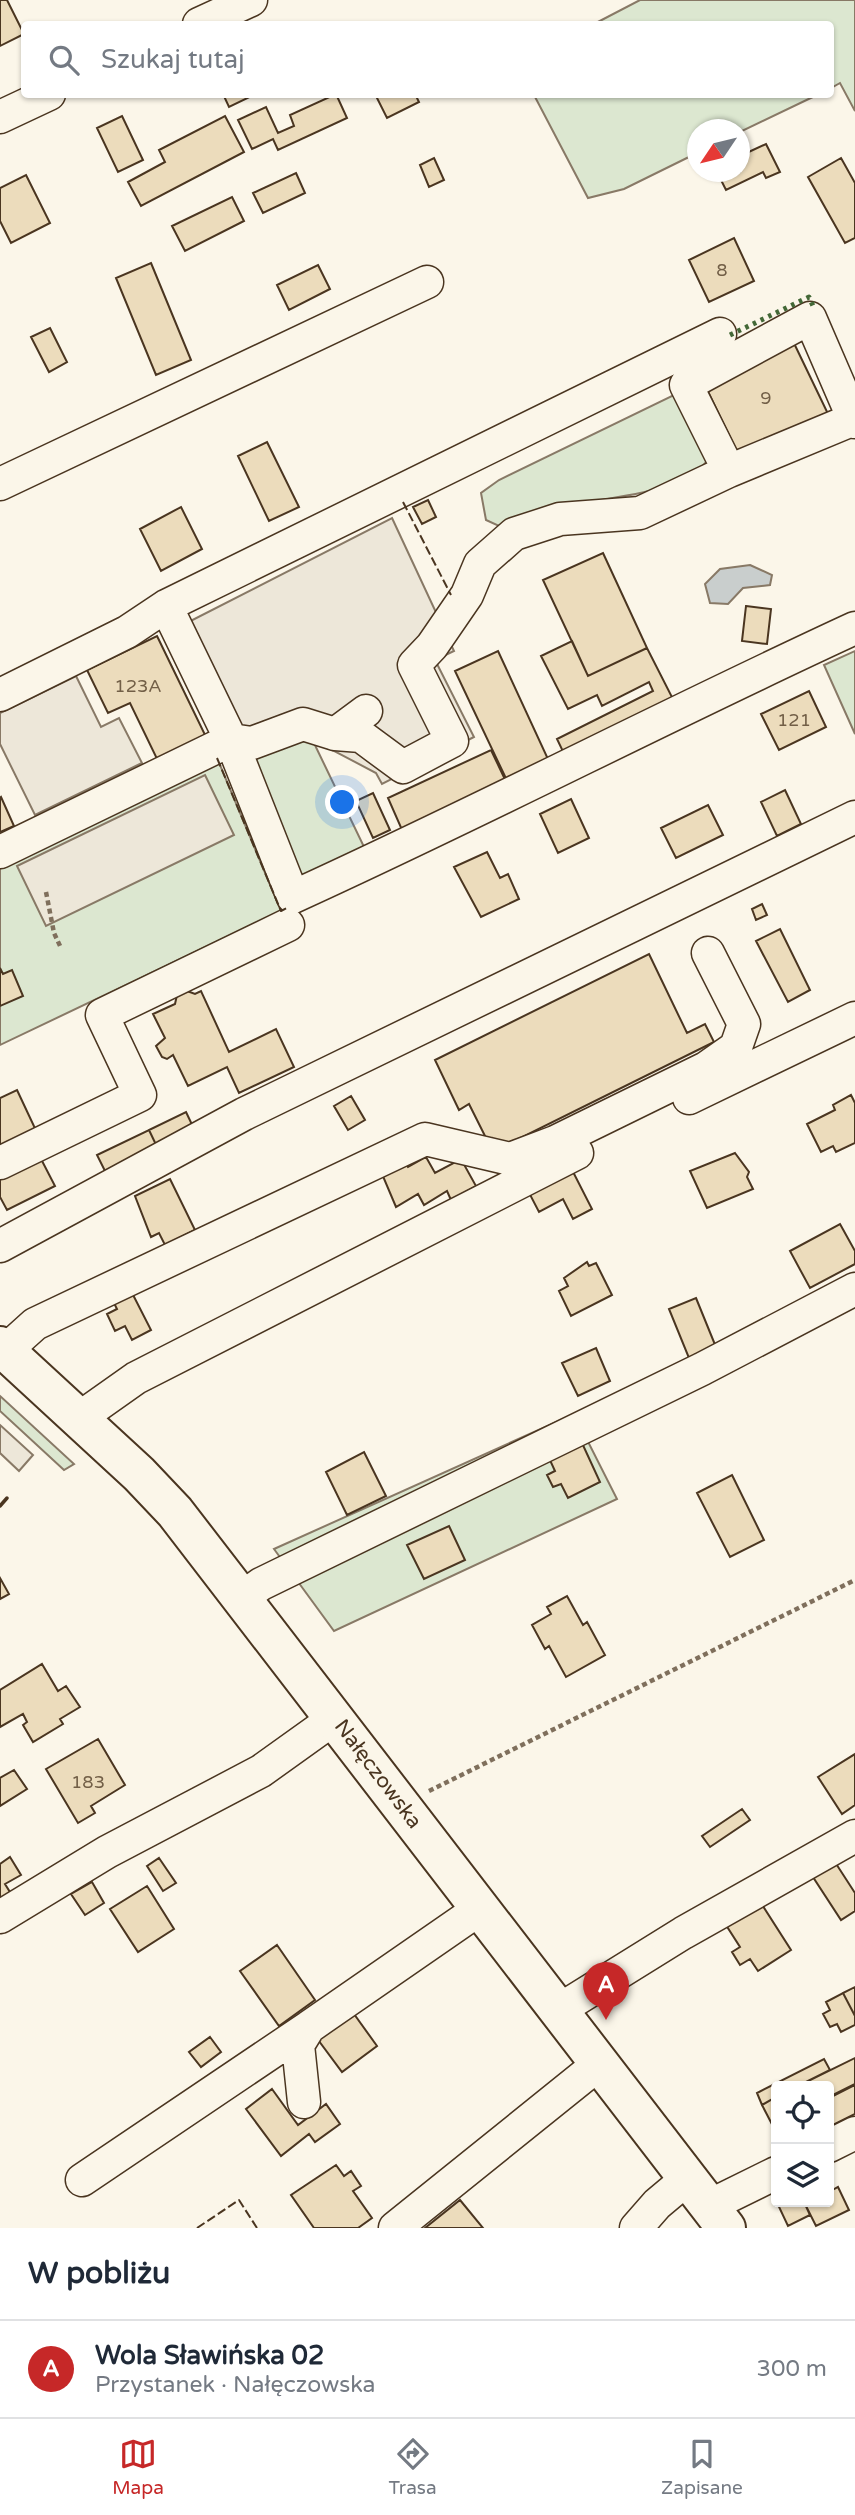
<!DOCTYPE html>
<html lang="pl">
<head>
<meta charset="utf-8">
<style>
	:root { --surface:#fff; --page:#f2f2f3; --text:#1f2937; --muted:#747a83; --line:#e0e1e3; --accent:#c62828 }
	body { margin:0; font-family:"Varela Round",sans-serif; background:var(--page); color:var(--text) }
	.controls { position:absolute; right:21px; bottom:21px; display:grid; overflow:hidden; border-radius:7px; box-shadow:0 2px 5px #0004 }
	.controls button { width:63px; height:63px; display:grid; place-items:center; padding:0; border:0; border-bottom:2px solid var(--line); background:var(--surface); color:var(--text); font:35px sans-serif }
	.compass { position:absolute; left:687px; top:119px; width:63px; height:63px; border-radius:50%; background:var(--surface); box-shadow:0 2px 5px #0004; rotate:235deg }
	.you { position:absolute; left:343px; top:803px; width:24px; height:24px; margin:-18px; border:5px solid #fff; border-radius:50%; background:#1a73e8; box-shadow:0 0 0 10px #1a73e833 }
	.badge { display:grid; place-items:center; width:46px; height:46px; border-radius:50%; background:var(--accent); color:#fff; font-size:23px; font-weight:700 }
	.pin { position:absolute; translate:-50% -58px; filter:drop-shadow(0 2px 4px #0008) }
	.pin::after { content:''; position:absolute; top:37px; width:24px; height:21px; background:inherit; clip-path:polygon(0 0,100% 0,50% 100%) }
	.list { margin:0; padding:0; list-style:none }
	h2 { display:flex; justify-content:space-between; align-items:center; height:91px; margin:0; padding:0 28px; font-size:30px }
	h2 small { font-size:23px; font-weight:400; color:var(--muted) }
	.list li { display:grid; grid-template-columns:46px 1fr auto; gap:21px; align-items:center; box-sizing:border-box; height:98px; padding:0 28px; border-top:2px solid var(--line) }
	.list b { display:block; font-size:26px; white-space:nowrap }
	.list p { margin:0; font-size:23px; white-space:nowrap; color:var(--muted) }
	.list em { font-size:23px; font-style:normal; color:var(--muted) }
	.icon { flex:none; width:38px; height:38px; fill:none; stroke:currentColor; stroke-width:2; stroke-linecap:round; stroke-linejoin:round }
	.map { position:relative; flex:none; width:855px; height:2228px; overflow:hidden }
	.search { position:absolute; background:var(--surface); box-shadow:0 2px 5px #0004; left:21px; right:21px; top:21px; height:77px; display:flex; align-items:center; gap:18px; box-sizing:border-box; padding:0 24px; border-radius:7px; color:var(--muted); font-size:26px }
	.sheet { height:189px; background:var(--surface) }
	nav { display:flex; justify-content:space-around; align-items:center; box-sizing:border-box; height:98px; border-top:2px solid var(--line); background:var(--surface); font-size:19px; color:var(--muted) }
	nav a { display:grid; justify-items:center; gap:4px }
	nav .on { color:var(--accent) }
	.map>svg:first-child { display:block }
	.green { fill:#dce7d0; stroke:#887966; stroke-width:2 }
	.parking { fill:#ede7d9; stroke:#887966; stroke-width:2 }
	.water { fill:#c9cecd; stroke:#887966; stroke-width:2 }
	.building { fill:#ecdcbc; stroke:#4a3520; stroke-width:2 }
	.lines { fill:none; stroke-linecap:round; stroke-linejoin:round }
	.minor-casing { stroke:#4a3520; stroke-width:35 }
	.major-casing { stroke:#4a3520; stroke-width:42 }
	.path { stroke:#7f6f5c; stroke-width:4.5; stroke-dasharray:5 3.5; stroke-linecap:butt }
	.minor { stroke:#fbf6e9; stroke-width:32 }
	.major { stroke:#fbf6e9; stroke-width:38 }
	.hedge { stroke:#436837; stroke-width:5; stroke-dasharray:3.5 5; stroke-linecap:butt }
	.fence { stroke:#4a3520; stroke-width:2; stroke-dasharray:9 3.5; stroke-linecap:butt }
	.wall { stroke:#4a3520; stroke-width:3.5 }
	.labels { text-anchor:middle; dominant-baseline:central; stroke-width:5; stroke-linejoin:round; paint-order:stroke }
	.number-label { font-size:18px; fill:#725f47 }
	.street-label { font-size:21px; fill:#4a3520; stroke:#fbf6e9 }
</style>
</head>
<body>
<div class="map">
<svg width="855" height="2228" viewBox="0 0 855 2228">
	<rect width="100%" height="100%" fill="#fbf6e9"/>
	<path class="green" d="M640,0H855V111L840,83L831,88L830,24H594Z
		M534,95H817L740,132V130H698L697,153L624,189L588,198Z
		M678,393L710,457C683,499 580,499 534,511C522,515 510,521 499,526L486,520L481,493L499,480Z
		M855,651V734L824,665Z
		M300,733L313,741L366,851L299,881L243,755Z
		M215,753L281,911L0,1045V857Z
		M0,1396L74,1464L64,1470L0,1411Z
		M574,1414L617,1499L334,1631L274,1549Z"/>
	<path class="parking" d="M392,518L454,651L435,660L474,737L382,784L376,773L300,733L243,755L167,633Z
		M76,676L101,727L119,718L142,763L35,815L0,744V713Z
		M205,775L234,835L46,926L17,866Z
		M0,1425L33,1455L19,1471L0,1453Z"/>
	<path class="water" d="M750,565L772,575L770,585L743,588L728,604L710,603L705,584L720,569Z"/>
	<path class="building" d="M0,0H7L24,34L0,46Z
		M223,94H256L229,107Z
		M336,94L347,118L278,150L273,139L252,149L238,120L266,107L278,133L294,126L290,115Z
		M375,94H415L419,102L387,118Z
		M122,116L143,160L118,172L97,128Z
		M225,116L244,152L141,206L128,182L165,162L159,150Z
		M766,144L780,172L766,178L763,172L726,190L717,172H740V156Z
		M434,158L444,180L429,187L420,165Z
		M841,158L855,183V238L845,243L808,177Z
		M296,173L305,193L263,213L253,193Z
		M26,175L50,223L11,243L0,221V188Z
		M232,197L244,221L185,251L172,226Z
		M734,238L754,281L709,302L689,260Z
		M151,263L191,360L156,375L116,278Z
		M318,265L330,289L289,310L277,285Z
		M50,328L67,362L49,372L31,337Z
		M791,337L830,418L741,460L702,379Z
		M267,442L299,507L269,521L238,456Z
		M428,500L436,517L422,524L413,507Z
		M181,507L202,549L161,571L140,529Z
		M603,553L647,648L588,676L543,580Z
		M746,606L771,609L767,644L742,641Z
		M157,636L208,741L160,765L130,703L108,713L87,670Z
		M572,641L588,676L647,648L677,707L568,762L557,739L653,691L649,682L602,706L597,695L568,709L541,656Z
		M498,651L553,770L511,789L455,671Z
		M809,691L826,727L779,750L761,714Z
		M491,750L510,790L406,839L388,798Z
		M785,790L801,824L777,836L761,802Z
		M373,793L390,830L373,838L356,801Z
		M1,797L14,826L0,832V798Z
		M571,799L589,838L558,853L540,814Z
		M708,805L723,835L676,858L661,828Z
		M487,852L500,878L508,874L519,899L481,917L454,867Z
		M762,904L767,915L756,920L752,909Z
		M780,929L810,990L788,1002L756,941Z
		M649,954L687,1033L705,1024L714,1042L498,1149L492,1138L487,1140L469,1104L459,1110L435,1060Z
		M0,968L3,974L12,970L23,996L0,1006Z
		M187,991L195,994L201,991L229,1052L276,1029L294,1067L239,1093L227,1067L188,1086L173,1055L167,1059L162,1057L156,1046L165,1038L153,1014L175,1004L177,995Z
		M17,1090L40,1139L0,1158V1098Z
		M851,1095L855,1103V1143L836,1152L833,1146L821,1152L807,1124L835,1110L833,1105Z
		M351,1096L365,1120L348,1130L334,1106Z
		M186,1112L196,1133L159,1151L149,1130Z
		M149,1130L159,1151L107,1175L97,1155Z
		M735,1153L749,1172L747,1177L753,1189L707,1208L690,1171Z
		M40,1157L55,1186L7,1210L0,1197V1178Z
		M426,1157L435,1173L461,1159L476,1186L451,1200L447,1191L424,1205L418,1194L396,1207L382,1174L404,1161L408,1167Z
		M568,1162L592,1209L573,1219L563,1199L539,1212L525,1185Z
		M170,1179L195,1230L165,1245L159,1233L151,1237L135,1196Z
		M840,1224L855,1251V1264L810,1288L790,1251Z
		M587,1262L589,1266L596,1263L612,1295L571,1316L559,1291L568,1286L564,1278Z
		M128,1285L151,1330L132,1340L125,1326L115,1331L107,1314L117,1309L110,1295Z
		M696,1298L718,1352L691,1363L669,1309Z
		M596,1348L610,1381L578,1396L562,1363Z
		M582,1443L600,1482L568,1498L561,1484L553,1487L547,1475L555,1471L549,1458Z
		M364,1452L386,1496L347,1515L326,1472Z
		M732,1475L764,1540L730,1557L697,1493Z
		M449,1526L465,1560L424,1579L407,1545Z
		M0,1578L9,1594L0,1599Z
		M567,1596L583,1625L587,1622L605,1655L566,1677L549,1646L545,1649L532,1625L551,1614L547,1607Z
		M42,1664L58,1691L66,1686L80,1707L60,1719L63,1724L33,1742L23,1725L27,1722L23,1714L0,1727V1690Z
		M98,1739L125,1785L91,1806L95,1813L78,1823L46,1769Z
		M855,1754V1805L842,1814L818,1777Z
		M14,1770L27,1789L0,1806V1778Z
		M742,1809L750,1820L710,1847L702,1836Z
		M10,1857L21,1875L5,1884L13,1897L0,1905V1864Z
		M159,1858L176,1883L163,1891L147,1866Z
		M833,1859L855,1893V1911L841,1920L811,1874Z
		M92,1882L104,1903L85,1915L71,1894Z
		M147,1886L174,1929L138,1952L110,1909Z
		M761,1903L791,1950L758,1971L750,1959L740,1965L732,1952L740,1947L726,1925Z
		M277,1945L315,2000L279,2026L240,1971Z
		M855,1987V2016L843,1993Z
		M843,1993L855,2016V2025L841,2032L837,2024L830,2027L823,2014L830,2010L826,2002Z
		M349,2007L377,2046L342,2072L313,2033Z
		M210,2037L221,2052L201,2067L189,2052Z
		M855,2058V2084L829,2097V2086H798Z
		M824,2059L830,2070L798,2086H776V2097L762,2105L757,2093Z
		M855,2085V2114L829,2127V2098Z
		M272,2089L298,2125L326,2104L340,2124L315,2142L309,2134L281,2156L246,2109Z
		M776,2097V2132L762,2105Z
		M336,2165L344,2176L351,2171L361,2186L353,2191L372,2218L358,2228H314L291,2195Z
		M838,2187L849,2210L816,2226L805,2204L829,2202V2192Z
		M776,2190V2202H804L810,2215L788,2226L772,2192Z
		M460,2200L483,2228H425Z"/>
	<g class="lines">
		<g class="minor-casing">
			<path id="minor" d="M199,24L251,0
				M0,117L49,94
				M729,471L686,385L810,318L855,422
				M0,484L427,282
				M0,695L127,632L166,606L720,334
				M366,711L335,734L303,724L252,743L231,740L293,897C482,811 666,715 855,628
				M335,734L361,736L403,767L452,741L414,665L432,646L467,595L480,564L514,534L560,519L640,513L729,471L854,419
				M0,852L231,740L166,606
				M689,1098L855,1018
				M0,1163L140,1095L102,1015L288,925
				M0,1246L244,1114L855,817
				M5,1351L35,1324L425,1139L510,1159L555,1142L706,1068L736,1047L744,1024L708,953
				M78,1419L136,1378L577,1153
				M243,1597L261,1584L702,1369L855,1289
				M0,1917L107,1852L261,1771L335,1718
				M559,2010L683,1933L855,1836
				M304,2102L298,2045L309,2027L481,1908
				M829,2146L855,2133
				M82,2180L309,2027
				M709,2206L776,2173
				M395,2228L600,2063
				M636,2228L657,2204L688,2178"/>
		</g>
		<g class="major-casing">
			<path id="major" d="M0,1346L139,1474L175,1512L726,2228"/>
		</g>
		<path class="path" d="M46,892L54,933L61,948
			M429,1791L855,1580"/>
		<use href="#minor" class="minor"/>
		<use href="#major" class="major"/>
		<path class="hedge" d="M730,335L809,297L813,306"/>
		<path class="fence" d="M403,502L451,595
			M217,758L281,911L289,907
			M197,2228L239,2200L257,2228"/>
		<path class="wall" d="M0,1506L7,1498"/>
	</g>
	<g class="labels">
		<g class="number-label">
			<text x="722" y="270">8</text>
			<text x="766" y="398">9</text>
			<text x="138" y="686">123A</text>
			<text x="794" y="720">121</text>
			<text x="88" y="1782">183</text>
		</g>
		<g class="street-label">
			<text transform="translate(378 1774) rotate(53)">Nałęczowska</text>
		</g>
	</g>
</svg>
<div class="controls">
<button><svg class="icon" aria-label="locate" viewBox="0 0 24 24"><circle cx="12" cy="12" r="6"/><path d="M12 2v4M12 18v4M2 12h4M18 12h4"/></svg></button>
<button><svg class="icon" aria-label="layers" viewBox="0 0 24 24"><path d="M12 4l9 5-9 5-9-5zM3 14l9 5 9-5"/></svg></button>
</div>
<svg class="compass" viewBox="-18 -18 36 36"><path d="M0-13l5 13h-10z" fill="#e53935"/><path d="M0 13l5-13h-10z" fill="#747a83"/></svg>
<div class="you"></div>
<div class="pin badge" style="left:606px;top:2020px">A</div>
<div class="search"><svg class="icon" aria-label="search" viewBox="0 0 24 24"><circle cx="10" cy="10" r="6"/><path d="M15 15l6 6"/></svg>Szukaj tutaj</div>
</div>
<section class="sheet">
<h2>W pobliżu<small></small></h2>
<ul class="list">
<li><span class="badge">A</span><div><b>Wola Sławińska 02</b><p>Przystanek · Nałęczowska</p></div><em>300 m</em></li>
</ul>
</section>
<nav>
<a class="on"><svg class="icon" aria-label="map" viewBox="0 0 24 24"><path d="M3 6l6-2 6 2 6-2v14l-6 2-6-2-6 2zM9 4v14M15 6v14"/></svg>Mapa</a>
<a><svg class="icon" aria-label="directions" viewBox="0 0 24 24"><path d="M12 3l9 9-9 9-9-9zM9 14v-3h6M13 9l2 2-2 2"/></svg>Trasa</a>
<a><svg class="icon" aria-label="saved" viewBox="0 0 24 24"><path d="M7 4h10v16l-5-4-5 4z"/></svg>Zapisane</a>
</nav>
</body>
</html>
